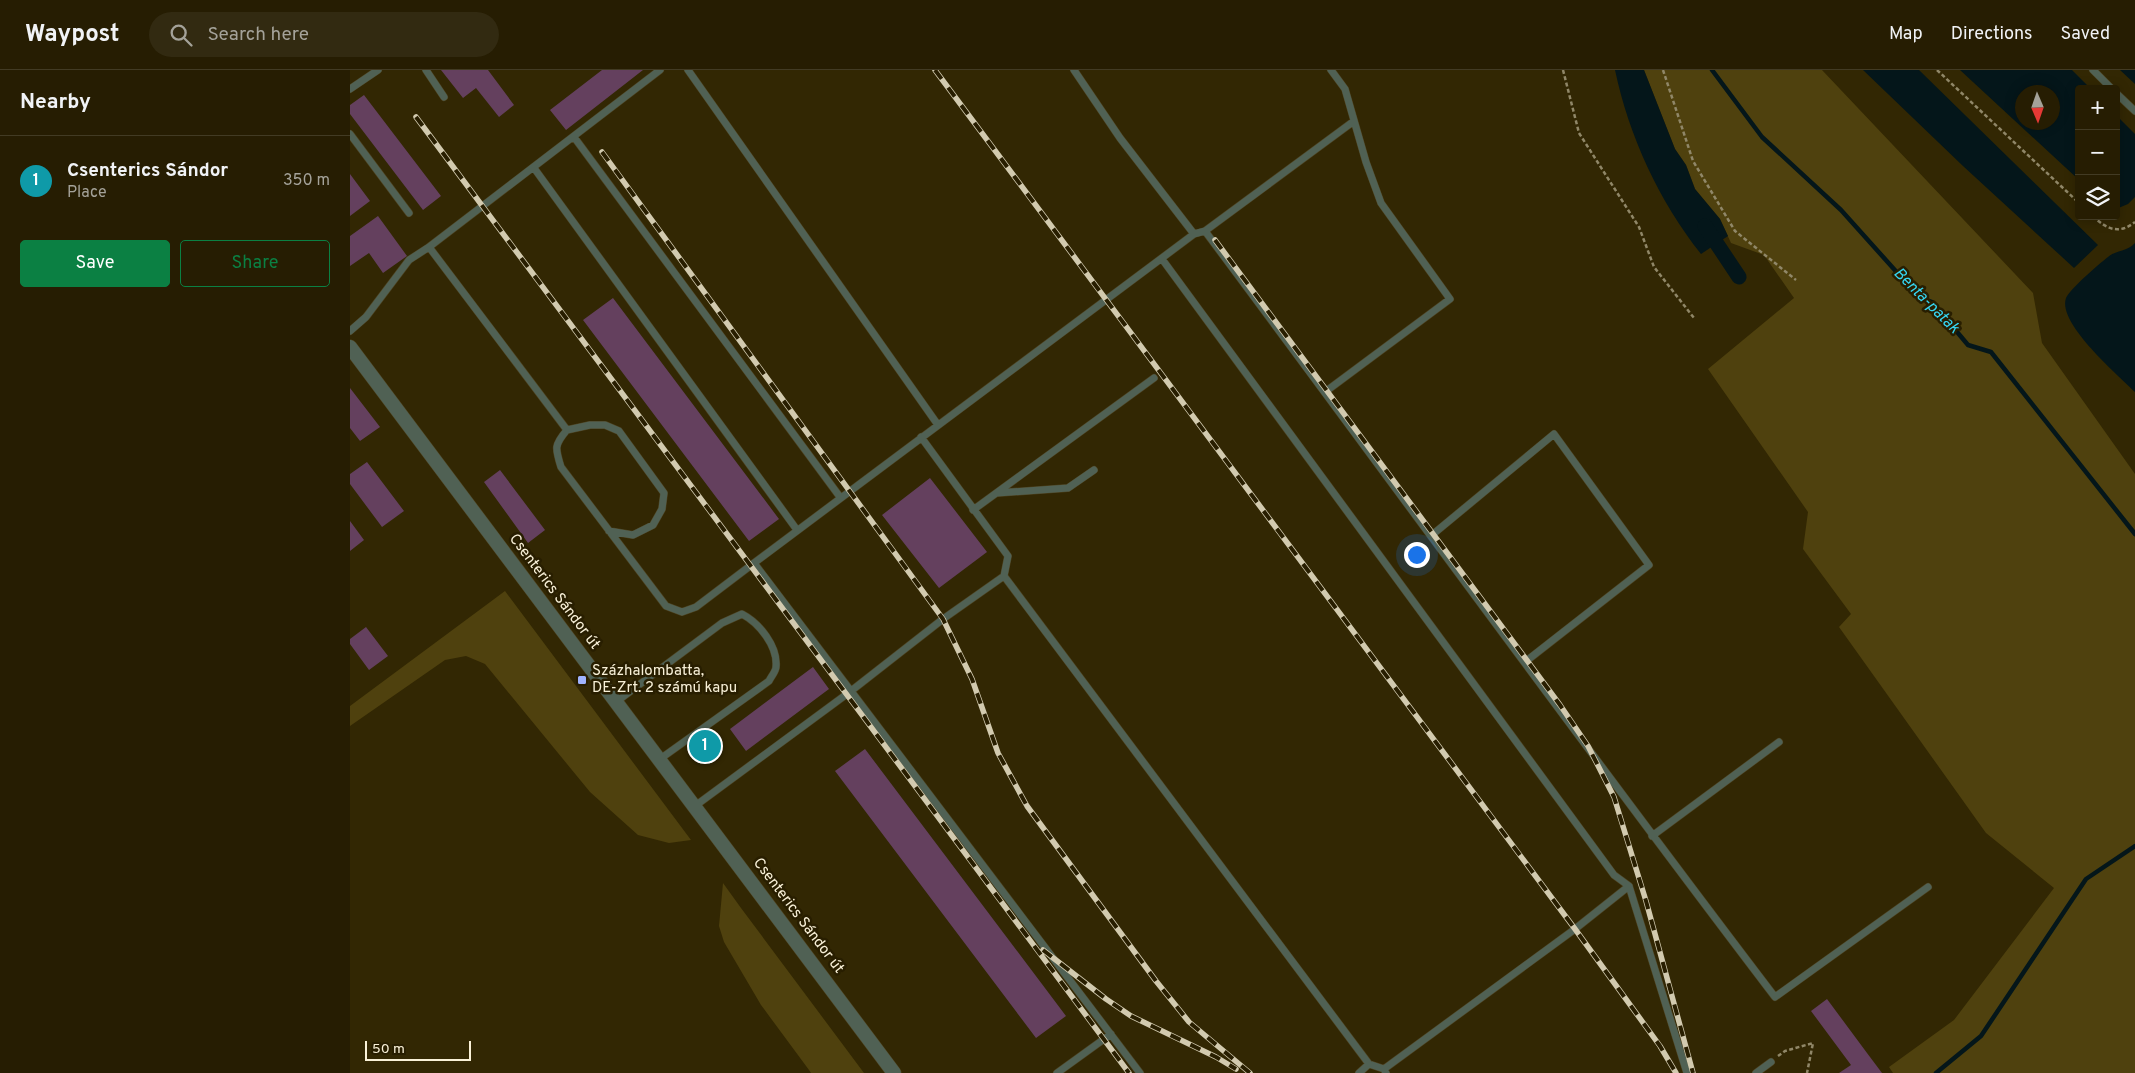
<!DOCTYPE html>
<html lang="en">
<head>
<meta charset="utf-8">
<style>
	:root { --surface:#261d02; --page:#322a11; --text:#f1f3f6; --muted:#a4a299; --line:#423b24; --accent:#0b8043 }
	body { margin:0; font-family:Overpass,sans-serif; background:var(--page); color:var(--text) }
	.controls { position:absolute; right:15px; top:15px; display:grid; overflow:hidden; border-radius:5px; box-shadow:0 2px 12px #0003 }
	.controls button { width:45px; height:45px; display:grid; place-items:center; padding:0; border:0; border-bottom:1px solid var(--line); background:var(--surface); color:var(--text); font:25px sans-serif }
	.compass { position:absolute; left:1665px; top:15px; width:45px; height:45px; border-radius:50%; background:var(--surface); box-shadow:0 2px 12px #0003; rotate:178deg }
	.scale { position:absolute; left:15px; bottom:12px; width:106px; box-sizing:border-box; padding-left:5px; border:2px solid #f9f1d8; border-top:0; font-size:14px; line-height:18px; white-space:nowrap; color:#f9f1d8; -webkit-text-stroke:4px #281e00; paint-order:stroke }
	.you { position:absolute; left:1066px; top:484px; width:18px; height:18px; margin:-12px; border:4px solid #fff; border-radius:50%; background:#1a73e8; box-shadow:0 0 0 8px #1a73e833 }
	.badge { display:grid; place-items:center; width:32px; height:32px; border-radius:50%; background:var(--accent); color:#fff; font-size:16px; font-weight:700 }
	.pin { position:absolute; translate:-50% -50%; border:2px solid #fff; box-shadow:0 1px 5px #0006 }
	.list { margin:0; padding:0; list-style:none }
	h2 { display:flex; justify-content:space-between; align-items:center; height:65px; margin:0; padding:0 20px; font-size:21px }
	h2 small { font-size:16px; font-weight:400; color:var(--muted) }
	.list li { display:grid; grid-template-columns:32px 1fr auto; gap:15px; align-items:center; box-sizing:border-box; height:90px; padding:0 20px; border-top:1px solid var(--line) }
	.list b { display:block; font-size:19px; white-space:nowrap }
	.list p { margin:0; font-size:16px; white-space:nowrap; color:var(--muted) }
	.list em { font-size:16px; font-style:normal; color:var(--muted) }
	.actions { display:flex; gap:10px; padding:15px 20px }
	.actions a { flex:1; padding:11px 0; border:1px solid var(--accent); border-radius:5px; text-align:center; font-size:18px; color:var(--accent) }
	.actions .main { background:var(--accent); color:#fff }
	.icon { flex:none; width:28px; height:28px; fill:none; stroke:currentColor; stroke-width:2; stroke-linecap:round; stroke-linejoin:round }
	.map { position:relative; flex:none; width:1785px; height:1003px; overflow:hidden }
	header { display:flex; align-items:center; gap:30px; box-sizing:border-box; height:70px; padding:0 25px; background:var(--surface); border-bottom:1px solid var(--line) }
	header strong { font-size:24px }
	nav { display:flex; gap:28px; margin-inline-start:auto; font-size:18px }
	.search { width:350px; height:45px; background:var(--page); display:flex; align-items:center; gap:12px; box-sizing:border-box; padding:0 18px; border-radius:28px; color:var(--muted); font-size:19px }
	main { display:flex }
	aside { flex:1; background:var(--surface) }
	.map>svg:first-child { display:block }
	.green { fill:#4f410e }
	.water { fill:#04161a; fill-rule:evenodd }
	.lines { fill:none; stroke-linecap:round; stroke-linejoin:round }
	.stream { stroke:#04161a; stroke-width:4.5 }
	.canal { stroke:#04161a; stroke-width:15 }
	.building { fill:#64405e }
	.service-casing { stroke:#4e4321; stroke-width:8 }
	.tertiary-casing { stroke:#4e4321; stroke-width:15 }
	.path { stroke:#908768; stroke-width:2.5; stroke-dasharray:4 2.5; stroke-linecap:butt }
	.service { stroke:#506154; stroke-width:7 }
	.tertiary { stroke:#506154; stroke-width:14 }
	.rail-casing { stroke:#d2caaf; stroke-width:5.5 }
	.rail { stroke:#281e00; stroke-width:4; stroke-dasharray:11; stroke-linecap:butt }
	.poi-dot { fill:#a0b3fd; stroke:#281e00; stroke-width:2 }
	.labels { text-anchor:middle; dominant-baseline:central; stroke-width:5; stroke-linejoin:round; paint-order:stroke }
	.street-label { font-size:15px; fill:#f9f1d8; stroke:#281e00 }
	.poi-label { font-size:15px; fill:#f9f1d8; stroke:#281e00; text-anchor:start }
	.water-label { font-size:16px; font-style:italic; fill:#35d7f3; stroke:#281e00 }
</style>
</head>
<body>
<header>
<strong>Waypost</strong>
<div class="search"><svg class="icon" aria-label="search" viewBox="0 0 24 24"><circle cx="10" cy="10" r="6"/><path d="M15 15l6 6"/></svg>Search here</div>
<nav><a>Map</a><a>Directions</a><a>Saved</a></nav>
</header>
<main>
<aside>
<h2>Nearby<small></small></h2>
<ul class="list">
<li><span class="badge" style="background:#0f9aa8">1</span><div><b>Csenterics Sándor</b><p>Place</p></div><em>350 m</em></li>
</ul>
<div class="actions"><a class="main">Save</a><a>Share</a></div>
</aside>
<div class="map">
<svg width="1785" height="1003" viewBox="0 0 1785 1003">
	<rect width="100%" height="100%" fill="#322703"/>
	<path class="green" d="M1294,0H1472L1683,223L1692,273L1785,404V1003H1543L1539,997L1604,950L1704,818L1636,763L1489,557L1501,544L1453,479L1458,442L1358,299L1444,228L1414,185L1381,173L1370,149L1345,119L1336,95L1325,79Z
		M155,521L341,770L319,773L288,765L240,722L135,594L116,586L95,590L0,656V636Z
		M373,813L391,838L514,1003H461L459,1000L411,935L374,872L369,856Z"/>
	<path class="water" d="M1265,0H1294L1325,79L1336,95L1345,119L1370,149L1378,166L1351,184C1309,131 1279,66 1265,0Z
		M1513,0H1569L1748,175L1724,198L1613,96Z
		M1610,0H1722L1741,19H1729V110ZM1672,22H1702V52H1672Z
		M1770,0H1785V14Z
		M1766,45L1785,64V127L1778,134L1766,139Z
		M1785,173V322C1768,305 1707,253 1716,228C1720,219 1749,194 1758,187C1766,180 1777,182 1785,173Z"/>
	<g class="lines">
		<path class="stream" d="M1362,0L1412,67L1491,140L1569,227L1582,232L1618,275L1641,282L1785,464
			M1586,1003L1631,966L1736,809L1785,776"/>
		<path class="canal" d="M1355,156L1389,207"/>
	</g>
	<path class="building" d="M91,0H138L164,35L149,47L126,18L113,28Z
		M252,0H293L216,60L200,40Z
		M14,25L91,126L73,140L0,44V35Z
		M0,104L20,131L0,146Z
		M28,146L57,186L33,203L19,183L0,196V166Z
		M263,228L429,449L399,471L233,250Z
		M0,318L30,357L10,371L0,358Z
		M17,392L54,441L32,457L0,414V404Z
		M150,400L195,460L178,473L134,412Z
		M580,408L637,482L589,518L532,445Z
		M0,451L14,470L0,481Z
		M16,557L38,586L19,600L0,574V569Z
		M463,597L479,619L396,681L380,659Z
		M515,679L716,946L686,968L485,701Z
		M1477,929L1517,983L1532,1003H1489L1501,995L1461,941Z"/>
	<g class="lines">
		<g class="service-casing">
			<path id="service" d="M76,0L94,27
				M310,0L79,177L217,360C204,375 205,378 211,397L316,536L332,542L346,537L404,493
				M338,0L588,355
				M724,0L770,68L844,164
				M1743,0L1762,19
				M0,19L28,0
				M1766,23L1785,41
				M1004,51L855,161C1045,416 1232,674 1425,927L1578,817
				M0,64L59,143
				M224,67L490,427
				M184,98L447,460
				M812,189L1264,805L1279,816L1225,859L1034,999
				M0,261L16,247L59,190L79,177
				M975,322L1100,229L1031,133L1016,92L995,19L981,0
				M217,360L240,355H255L269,361L314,423L312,439L303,455L283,465L259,461
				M571,367L658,486L654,506L593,549L501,621L404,493L844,164L855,161
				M647,423L718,418L744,400
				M623,440L804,308
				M1082,465L1204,364L1299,495L1175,592
				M654,506L1019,994L1034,999L1036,1003
				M266,632L372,553L392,544C409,553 428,576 426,597C426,601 421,607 419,611L310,689
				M345,736L501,621L790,1003
				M1302,766L1429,672
				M1279,816L1337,1003
				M707,1003L761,964
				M1009,1003L1019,994
				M1406,1003L1421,992"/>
		</g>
		<g class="tertiary-casing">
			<path id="tertiary" d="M0,277L544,1003"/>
		</g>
		<path class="path" d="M1213,0L1229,63L1289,157L1304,197L1344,248
			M1313,0L1343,91L1385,161L1446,210
			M1587,0L1729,133
			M1743,146C1756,159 1769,165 1785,152
			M1428,986L1435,981L1463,973L1457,1003"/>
		<use href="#service" class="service"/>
		<use href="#tertiary" class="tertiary"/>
		<g class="rail-casing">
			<path id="rail" d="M585,0L1225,859L1310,976L1326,1003
				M66,47L779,1003
				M252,82L593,549L622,609L648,683L677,736L806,911L839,952L900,1003
				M865,170L1210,635L1238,676L1264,727L1296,831L1343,1003
				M693,880L756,929L781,946L866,987L886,999"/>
		</g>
		<use href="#rail" class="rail"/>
	</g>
	<rect class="poi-dot" x="227" y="605" width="10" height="10" rx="2.5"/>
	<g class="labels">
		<g class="street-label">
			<text transform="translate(204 522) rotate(53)">Csenterics Sándor út</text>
			<text transform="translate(448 846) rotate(53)">Csenterics Sándor út</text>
		</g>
		<g class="poi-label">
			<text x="242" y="601">Százhalombatta,<tspan x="242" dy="17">DE-Zrt. 2 számú kapu</tspan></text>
		</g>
		<g class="water-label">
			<text transform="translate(1576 231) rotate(45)">Benta-patak</text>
		</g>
	</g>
</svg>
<div class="controls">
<button>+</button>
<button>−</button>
<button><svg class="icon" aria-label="layers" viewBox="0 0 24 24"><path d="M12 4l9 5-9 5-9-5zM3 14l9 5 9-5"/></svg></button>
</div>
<svg class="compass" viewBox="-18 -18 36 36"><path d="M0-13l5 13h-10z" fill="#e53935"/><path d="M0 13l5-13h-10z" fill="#a4a299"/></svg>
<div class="scale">50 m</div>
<div class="you"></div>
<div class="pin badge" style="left:355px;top:676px;background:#0f9aa8">1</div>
</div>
</main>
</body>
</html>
